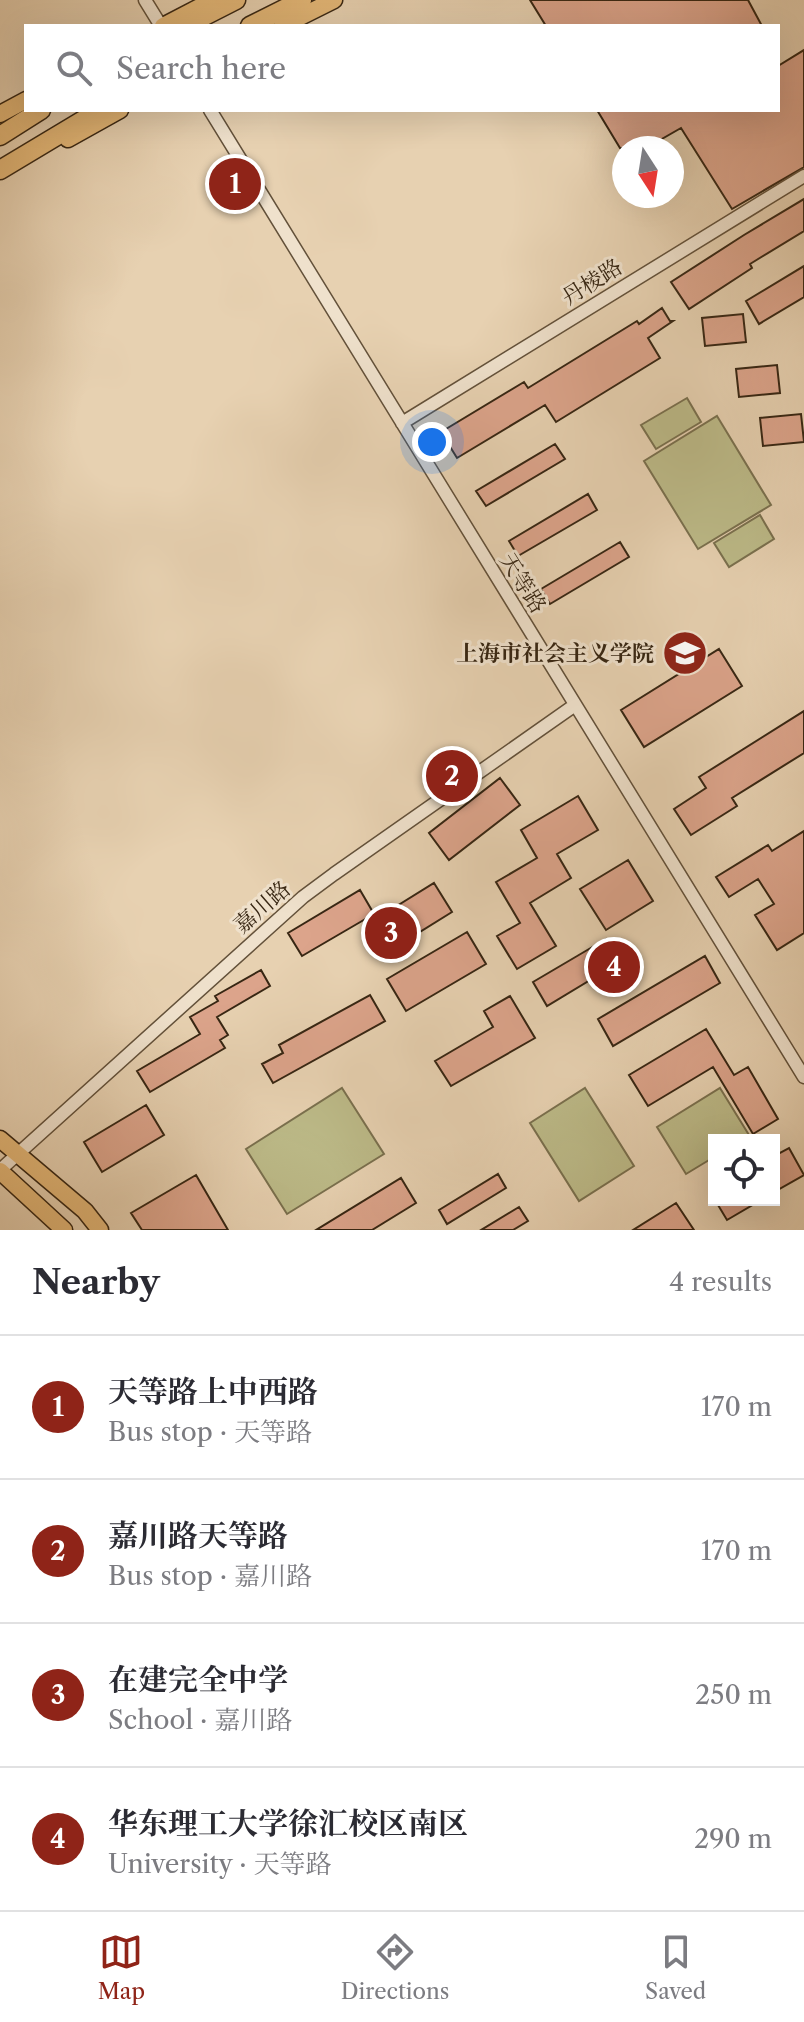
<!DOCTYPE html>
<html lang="en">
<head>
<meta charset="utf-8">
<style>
	:root { --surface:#fff; --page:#f7f7f7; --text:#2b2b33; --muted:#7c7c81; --line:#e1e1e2; --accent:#8f2418 }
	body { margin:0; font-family:"Libre Caslon Text","Noto Serif SC",serif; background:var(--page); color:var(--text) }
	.controls { position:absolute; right:24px; bottom:24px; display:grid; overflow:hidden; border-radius:0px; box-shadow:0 8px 32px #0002 }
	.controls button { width:72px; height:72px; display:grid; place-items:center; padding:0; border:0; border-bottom:2px solid var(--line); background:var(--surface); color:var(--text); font:40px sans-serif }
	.compass { position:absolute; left:612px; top:136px; width:72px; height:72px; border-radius:50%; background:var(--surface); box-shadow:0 8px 32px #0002; rotate:168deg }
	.you { position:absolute; left:432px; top:442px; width:28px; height:28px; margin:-20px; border:6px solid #fff; border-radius:50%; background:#1a73e8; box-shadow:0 0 0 12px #1a73e833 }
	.badge { display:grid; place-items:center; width:52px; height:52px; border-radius:50%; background:var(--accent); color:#fff; font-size:26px; font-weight:700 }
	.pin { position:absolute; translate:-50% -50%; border:4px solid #fff; box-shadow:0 2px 8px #0006 }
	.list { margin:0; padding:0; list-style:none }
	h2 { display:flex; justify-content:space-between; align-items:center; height:104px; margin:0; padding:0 32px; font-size:34px }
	h2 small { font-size:26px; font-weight:400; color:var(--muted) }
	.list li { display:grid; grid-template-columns:52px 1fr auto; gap:24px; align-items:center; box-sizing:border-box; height:144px; padding:0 32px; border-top:2px solid var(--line) }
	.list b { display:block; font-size:30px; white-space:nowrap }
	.list p { margin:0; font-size:26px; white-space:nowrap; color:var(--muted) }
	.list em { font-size:26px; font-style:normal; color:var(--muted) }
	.icon { flex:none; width:44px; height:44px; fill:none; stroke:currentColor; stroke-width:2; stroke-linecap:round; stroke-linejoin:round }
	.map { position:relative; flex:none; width:804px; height:1230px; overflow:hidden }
	.search { position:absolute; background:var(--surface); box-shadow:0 8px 32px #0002; left:24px; right:24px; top:24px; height:88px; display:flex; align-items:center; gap:20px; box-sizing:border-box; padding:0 28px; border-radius:0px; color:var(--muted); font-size:30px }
	.sheet { height:680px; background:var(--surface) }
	nav { display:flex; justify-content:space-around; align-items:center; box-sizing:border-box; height:112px; border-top:2px solid var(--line); background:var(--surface); font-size:22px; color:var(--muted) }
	nav a { display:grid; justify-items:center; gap:4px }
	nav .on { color:var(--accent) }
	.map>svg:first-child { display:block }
	.green { fill:#bcba88; stroke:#7a704e; stroke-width:2 }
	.building { fill:#dca48b; stroke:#372613; stroke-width:2 }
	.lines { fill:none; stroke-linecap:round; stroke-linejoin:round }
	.minor-casing { stroke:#63513a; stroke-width:15 }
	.major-casing { stroke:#372613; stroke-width:19 }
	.highway-casing { stroke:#372613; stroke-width:21 }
	.minor { stroke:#efe1cc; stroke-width:12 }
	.major { stroke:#e4b878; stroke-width:16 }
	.highway { stroke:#e4b878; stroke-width:18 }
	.labels { text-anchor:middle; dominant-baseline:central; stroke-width:6; stroke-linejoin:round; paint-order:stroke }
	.street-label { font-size:22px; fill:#372613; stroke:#efe1cc }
	.poi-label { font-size:22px; font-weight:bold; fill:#372613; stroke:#efe1cc; text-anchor:end }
</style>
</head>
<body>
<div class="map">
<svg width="804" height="1230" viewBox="0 0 804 1230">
	<rect width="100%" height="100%" fill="#e7d1b1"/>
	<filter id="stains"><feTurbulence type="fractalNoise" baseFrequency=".0025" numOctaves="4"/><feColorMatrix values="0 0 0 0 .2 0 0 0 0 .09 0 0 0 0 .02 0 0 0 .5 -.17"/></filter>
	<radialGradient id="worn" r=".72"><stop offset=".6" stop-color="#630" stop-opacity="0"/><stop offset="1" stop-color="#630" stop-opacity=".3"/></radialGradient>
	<path class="green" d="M687,398L701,422L656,449L641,425Z
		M717,416L771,505L698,549L644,461Z
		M760,515L774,539L729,567L714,543Z
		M342,1088L384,1154L287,1214L246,1149Z
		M585,1088L634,1166L579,1201L530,1123Z
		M720,1088L749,1135L742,1140H714V1157L686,1174L657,1127Z"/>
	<path class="building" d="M530,0H748L762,26H546Z
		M804,50V167L732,209L681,128L646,148H620L597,110H778V66Z
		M804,199V231L750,264L752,268L689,309L671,282L744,235Z
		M804,266V297L759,324L746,301Z
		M662,308L670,321H673L648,338L660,358L556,422L545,405L457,458L441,432L524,382L528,388L637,321L639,324Z
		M743,314L746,342L705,346L702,318Z
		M777,365L780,393L739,397L736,369Z
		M801,414L804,442L763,446L760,418Z
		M555,444L565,459L486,506L476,491Z
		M588,494L597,510L518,556L509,541Z
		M620,542L629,557L550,604L541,589Z
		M719,649L742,686L644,747L621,710Z
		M804,711V753L732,798L737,806L691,835L674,809L706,788L699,777Z
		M500,778L520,805L449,860L429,833Z
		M578,796L598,830L557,854L571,878L530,903L556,946L517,969L497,936L520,923L496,882L537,858L521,830Z
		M804,831V933L777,950L755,915L774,904L758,879L729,897L716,877L768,845L772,851Z
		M628,860L653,901L606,930L580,889Z
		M434,883L452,912L410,938L392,909Z
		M360,890L374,914L302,956L288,933Z
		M467,932L486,964L406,1011L387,979Z
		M606,939L620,962L547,1006L533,982Z
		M705,956L720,983L613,1046L598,1019Z
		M261,970L270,986L217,1017L228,1035L220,1040L225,1048L150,1092L137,1071L200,1034L190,1017L218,1001L215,996Z
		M370,995L385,1021L273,1083L262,1064L283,1053L279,1045Z
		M510,996L535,1038L451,1086L435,1061L493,1027L484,1011Z
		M706,1029L734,1075L748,1067L778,1119L753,1134L713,1067L648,1106L629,1075Z
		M146,1105L164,1135L102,1172L84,1142Z
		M789,1148L804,1175L774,1192V1156Z
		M498,1174L506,1188L447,1224L439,1210Z
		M196,1175L228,1230H142L131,1213Z
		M401,1178L416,1203L372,1230H316Z
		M715,1200H761L727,1220Z
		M676,1203L694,1230H633Z
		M519,1207L528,1221L513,1230H481Z"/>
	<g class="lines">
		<g class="minor-casing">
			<path id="minor" d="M145,0L161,26
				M210,110L804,1077
				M402,423L804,176
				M0,1170L303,897L334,874L575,705"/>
		</g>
		<g class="major-casing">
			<path id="major" d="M163,26L213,0
				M282,26L334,0
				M0,114L26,100
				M68,139L120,110
				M0,1139L85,1211L100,1230
				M0,1171L64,1230"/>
		</g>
		<g class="highway-casing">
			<path id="highway" d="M185,26L236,0
				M250,26L302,0
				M0,136L41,110
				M0,170L100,110"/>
		</g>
		<use href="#minor" class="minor"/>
		<use href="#major" class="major"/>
		<use href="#highway" class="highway"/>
	</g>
	<defs>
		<g id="school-disc" transform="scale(2.3)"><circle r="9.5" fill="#8f2418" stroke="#efe1cc"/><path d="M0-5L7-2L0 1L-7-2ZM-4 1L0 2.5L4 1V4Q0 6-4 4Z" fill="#fff"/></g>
	</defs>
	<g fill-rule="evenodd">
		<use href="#school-disc" x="685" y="653"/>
	</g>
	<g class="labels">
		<g class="street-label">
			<text transform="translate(592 282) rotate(-32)">丹棱路</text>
			<text transform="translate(523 583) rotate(58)">天等路</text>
			<text transform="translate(262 907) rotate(-41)">嘉川路</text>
		</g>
		<g class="poi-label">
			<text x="654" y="653">上海市社会主义学院</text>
		</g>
	</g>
	<rect width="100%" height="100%" filter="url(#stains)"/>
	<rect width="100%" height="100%" fill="url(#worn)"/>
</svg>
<div class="controls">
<button><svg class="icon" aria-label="locate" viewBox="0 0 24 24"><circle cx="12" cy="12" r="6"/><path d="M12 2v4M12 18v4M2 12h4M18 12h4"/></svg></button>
</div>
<svg class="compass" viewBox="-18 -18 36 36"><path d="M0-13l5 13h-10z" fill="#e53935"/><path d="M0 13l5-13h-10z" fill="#7c7c81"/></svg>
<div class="you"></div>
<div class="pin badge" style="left:235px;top:184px">1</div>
<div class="pin badge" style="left:452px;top:776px">2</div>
<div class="pin badge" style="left:391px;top:933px">3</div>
<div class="pin badge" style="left:614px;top:967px">4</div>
<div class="search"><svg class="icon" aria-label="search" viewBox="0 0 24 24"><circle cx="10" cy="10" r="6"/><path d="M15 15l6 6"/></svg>Search here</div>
</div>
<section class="sheet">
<h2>Nearby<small>4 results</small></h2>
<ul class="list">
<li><span class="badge">1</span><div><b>天等路上中西路</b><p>Bus stop · 天等路</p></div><em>170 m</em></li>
<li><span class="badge">2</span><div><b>嘉川路天等路</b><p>Bus stop · 嘉川路</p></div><em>170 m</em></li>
<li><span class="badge">3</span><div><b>在建完全中学</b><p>School · 嘉川路</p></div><em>250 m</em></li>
<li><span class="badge">4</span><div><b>华东理工大学徐汇校区南区</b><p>University · 天等路</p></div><em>290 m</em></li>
</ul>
</section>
<nav>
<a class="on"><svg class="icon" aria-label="map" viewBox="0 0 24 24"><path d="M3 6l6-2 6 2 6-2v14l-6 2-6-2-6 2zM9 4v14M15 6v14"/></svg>Map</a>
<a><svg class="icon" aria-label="directions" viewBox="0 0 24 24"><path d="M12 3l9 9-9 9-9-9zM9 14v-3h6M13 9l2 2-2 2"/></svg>Directions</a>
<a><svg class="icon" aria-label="saved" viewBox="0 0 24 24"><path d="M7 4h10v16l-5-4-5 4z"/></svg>Saved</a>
</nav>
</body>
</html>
